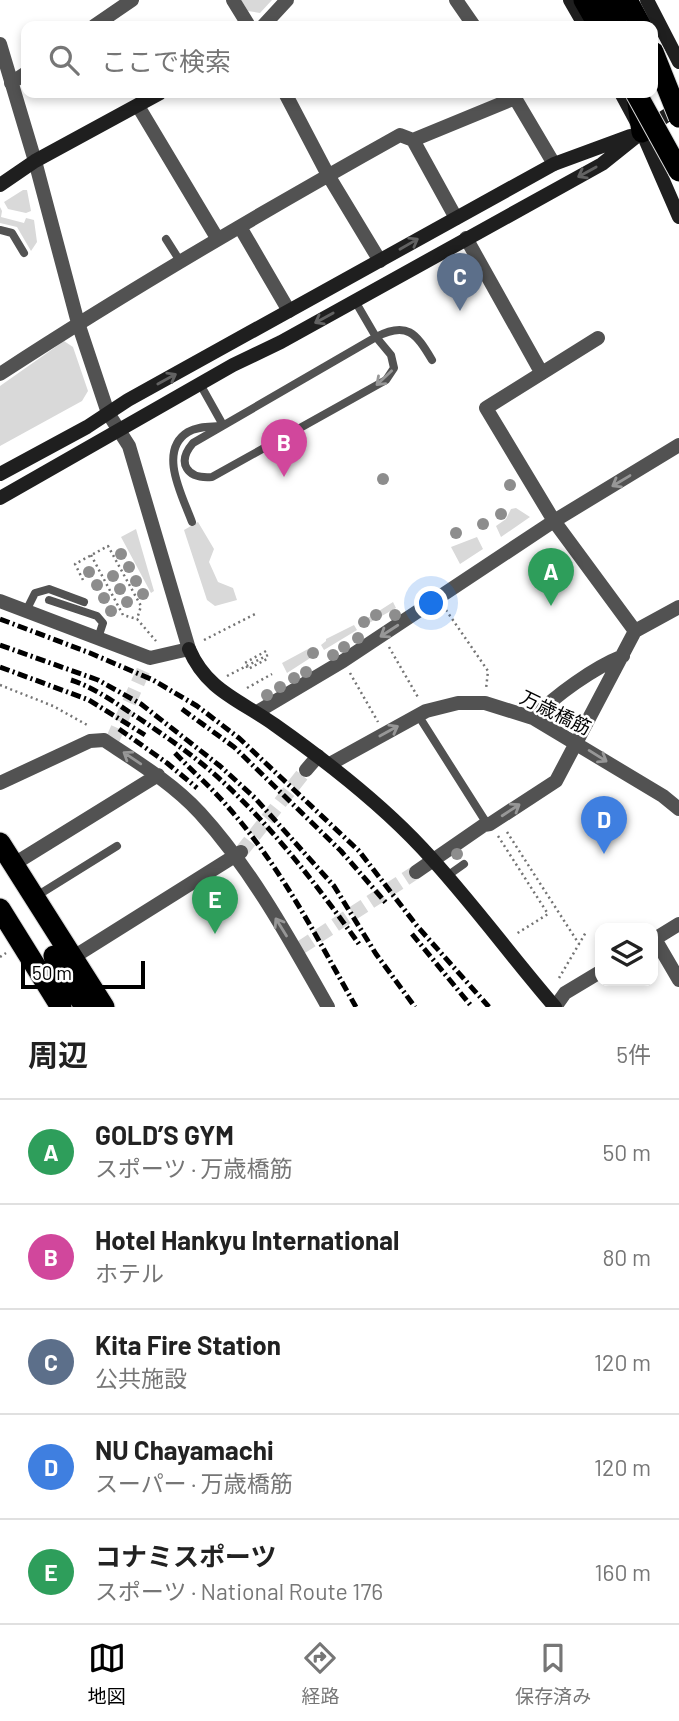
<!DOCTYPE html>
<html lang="ja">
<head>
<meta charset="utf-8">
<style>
	:root { --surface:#fff; --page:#f6f6f6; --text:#222; --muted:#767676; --line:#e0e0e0; --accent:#000 }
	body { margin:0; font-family:Barlow,"Noto Sans JP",sans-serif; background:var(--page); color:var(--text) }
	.controls { position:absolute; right:21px; bottom:21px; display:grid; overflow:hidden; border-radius:14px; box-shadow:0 4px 10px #0003 }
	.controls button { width:63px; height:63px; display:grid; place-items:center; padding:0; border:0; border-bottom:2px solid var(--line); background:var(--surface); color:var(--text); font:35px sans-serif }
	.scale { position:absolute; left:21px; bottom:18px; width:124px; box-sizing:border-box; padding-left:7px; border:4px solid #000; border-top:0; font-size:19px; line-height:24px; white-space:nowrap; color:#000; -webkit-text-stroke:5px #fff; paint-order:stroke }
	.you { position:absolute; left:432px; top:604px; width:24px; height:24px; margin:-18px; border:5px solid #fff; border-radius:50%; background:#1a73e8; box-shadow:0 0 0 10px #1a73e833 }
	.badge { display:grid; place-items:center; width:46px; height:46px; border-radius:50%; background:var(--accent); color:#fff; font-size:23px; font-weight:700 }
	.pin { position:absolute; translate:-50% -58px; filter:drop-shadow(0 2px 4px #0008) }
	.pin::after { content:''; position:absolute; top:37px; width:24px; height:21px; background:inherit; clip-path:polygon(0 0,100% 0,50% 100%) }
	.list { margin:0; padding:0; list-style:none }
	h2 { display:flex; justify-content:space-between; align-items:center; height:91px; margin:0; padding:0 28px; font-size:30px }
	h2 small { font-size:23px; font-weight:400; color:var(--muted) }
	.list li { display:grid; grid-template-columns:46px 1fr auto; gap:21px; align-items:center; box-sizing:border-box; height:105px; padding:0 28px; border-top:2px solid var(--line) }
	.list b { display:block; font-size:26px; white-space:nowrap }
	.list p { margin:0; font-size:23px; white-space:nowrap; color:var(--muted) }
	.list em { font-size:23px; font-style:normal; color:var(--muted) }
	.icon { flex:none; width:38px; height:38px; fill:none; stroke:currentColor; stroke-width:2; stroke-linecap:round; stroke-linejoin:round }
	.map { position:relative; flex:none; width:679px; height:1007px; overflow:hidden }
	.search { position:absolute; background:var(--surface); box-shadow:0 4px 10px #0003; left:21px; right:21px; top:21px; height:77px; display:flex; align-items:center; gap:18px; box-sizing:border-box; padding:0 24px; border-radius:14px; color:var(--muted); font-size:26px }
	.sheet { height:616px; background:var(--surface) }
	nav { display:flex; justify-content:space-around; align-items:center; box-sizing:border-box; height:98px; border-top:2px solid var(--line); background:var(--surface); font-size:19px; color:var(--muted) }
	nav a { display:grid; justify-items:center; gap:4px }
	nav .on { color:var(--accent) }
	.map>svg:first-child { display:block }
	.green { fill:#d9d9d9 }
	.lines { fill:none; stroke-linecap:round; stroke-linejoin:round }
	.street-tunnel { stroke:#d9d9d9; stroke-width:14; stroke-dasharray:14 7; stroke-linecap:butt }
	.highway-casing { stroke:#dbdbdb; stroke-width:23 }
	.path { stroke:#747474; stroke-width:2.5; stroke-dasharray:2 3.5; stroke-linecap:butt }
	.lane { stroke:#525252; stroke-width:8 }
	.street { stroke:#525252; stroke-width:14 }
	.secondary { stroke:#1f1f1f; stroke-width:14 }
	.highway { stroke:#000; stroke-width:21 }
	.rail { stroke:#000; stroke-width:5; stroke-dasharray:10 3.5 2 3.5; stroke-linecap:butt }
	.highway-bridge-casing { stroke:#dbdbdb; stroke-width:23; stroke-linecap:butt }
	.highway-bridge { stroke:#000; stroke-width:21 }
	.tree { fill:#8d8d8d }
	.oneway { stroke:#626262 }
	.oneway2 { stroke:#979797 }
	.labels { text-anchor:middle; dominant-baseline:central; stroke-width:5; stroke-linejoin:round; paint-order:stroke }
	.street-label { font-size:19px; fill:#000; stroke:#fff }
</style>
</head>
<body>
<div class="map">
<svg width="679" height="1007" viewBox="0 0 679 1007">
	<rect width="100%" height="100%" fill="#fff"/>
	<path class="green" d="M241,0H272L260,13L248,11Z
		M23,190H27L31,211L26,213L8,209L4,202Z
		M0,207L2,211L1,217L24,223L26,218L34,220L37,242L31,251L17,227L0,223Z
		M64,341L73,347L88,391L82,401L0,446V386Z
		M516,508L530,517L501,537L496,526L506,519L511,509Z
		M198,522L214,549L209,562L218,582L233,588L237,600L215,606L207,600L184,530Z
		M136,529L154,591L151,593L121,537Z
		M477,537L483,549L460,564L451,547Z
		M393,602L396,608L362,627L360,623Z
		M354,625L357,630L324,650L321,645L326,641V639Z
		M315,648L318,653L287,673L282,663L308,649L309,651Z"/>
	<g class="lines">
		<path class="street-tunnel" d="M112,741L144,669
			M241,852L306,770
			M300,948L416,872"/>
		<g class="highway-casing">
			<path id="highway" d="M584,0L599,26
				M605,0L617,26
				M627,0L641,26
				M637,96L642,132
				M0,843L104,1007
				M0,909L61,1007
				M54,956L85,1007"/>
		</g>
		<path class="path" d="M91,555L123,615L137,619L156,641
			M83,580L75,564L108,546L141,606L137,619
			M446,610L488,671L486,689
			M204,640L255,614
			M389,647L419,699
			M266,651L245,663L248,669L269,658
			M350,673L378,722
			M227,676L268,655
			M0,685L53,706L89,726
			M247,688L272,674
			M507,832L579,944
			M498,836L548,914L516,934
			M0,957L6,953
			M559,978L586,932"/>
		<path class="lane" d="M0,230L12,233L24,253
			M166,239L180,261
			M355,301L376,337L391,355L394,368L386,380L212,477C187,479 176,463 193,443L376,337C407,321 416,333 432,360
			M200,384L223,425
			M192,522C183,497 157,451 188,432C198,426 210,427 220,426
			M49,600L97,616L103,623L98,638
			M26,611L35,593L49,589L84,602
			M418,715L484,819L489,823
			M447,876L464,864
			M35,897L117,846"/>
		<path class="street" d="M233,0L249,26
			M456,0L474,26
			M94,26L132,0
			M263,26L287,0
			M0,44L35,161L78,323L108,413L129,446L189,649L150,658L0,601
			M11,83L26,73
			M285,93L328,175L380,261
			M512,93L554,164
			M138,106L217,238
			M456,218L413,140L515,98
			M240,227L289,311
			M466,238L541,372
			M598,338L486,408L554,521L635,631
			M0,374C130,289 264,211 400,135L413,140
			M257,712L343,661L554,521L679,445
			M533,718C556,695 593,668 623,656
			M330,764L426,711L458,703H485L533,718L663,796L679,809
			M306,770L318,756
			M0,783L90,741L104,740L110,744C142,765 174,785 200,813C252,870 290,940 328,1007
			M14,864L158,775
			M416,872L484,825L490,824L556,781L635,631L679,607
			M655,939L679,980
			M653,940L679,924
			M72,958L241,852
			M555,1007L565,993L600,972"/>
		<path class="secondary" d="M570,0L585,26
			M647,0L679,62
			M621,93L642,132L679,217
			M0,185L35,161L160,93
			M0,474L87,427L128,400L554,164L630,136
			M0,498L233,365L281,342L602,164L642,132L679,107
			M189,649C207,691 240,700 275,725C326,761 379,802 422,848C469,898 510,955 555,1007"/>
		<use href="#highway" class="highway"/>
		<path class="rail" d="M0,619L90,653L153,680L197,706L239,738L359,851L417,926L489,1007
			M0,645L98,680L141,704L220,766L255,798L334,886L376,954L415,1007
			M0,667L89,700L145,735
			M71,680C96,688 118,705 140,719C165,736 190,753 213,773C269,822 316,884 359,944
			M182,709L234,747L341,851L387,904
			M119,729L167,763L197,788
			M175,753C192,771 212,788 228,807C281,867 317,938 356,1007
			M412,934L472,1007"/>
		<g class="highway-bridge-casing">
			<path id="highway-bridge" d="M653,52L679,117
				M636,93L679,171"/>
		</g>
		<use href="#highway-bridge" class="highway-bridge"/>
	</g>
	<g class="tree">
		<circle cx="383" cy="479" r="6"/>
		<circle cx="510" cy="485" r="6"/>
		<circle cx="501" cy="514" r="6"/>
		<circle cx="483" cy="524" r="6"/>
		<circle cx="456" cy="533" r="6"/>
		<circle cx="121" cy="554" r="6"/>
		<circle cx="129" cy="567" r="6"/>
		<circle cx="89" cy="572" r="6"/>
		<circle cx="113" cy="576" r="6"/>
		<circle cx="136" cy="581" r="6"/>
		<circle cx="97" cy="585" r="6"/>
		<circle cx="120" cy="589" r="6"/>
		<circle cx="143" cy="594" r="6"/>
		<circle cx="104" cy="598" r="6"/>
		<circle cx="127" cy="602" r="6"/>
		<circle cx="111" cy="611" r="6"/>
		<circle cx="376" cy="615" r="6"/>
		<circle cx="395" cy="615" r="6"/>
		<circle cx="364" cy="622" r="6"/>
		<circle cx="358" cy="638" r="6"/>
		<circle cx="344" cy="647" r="6"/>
		<circle cx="313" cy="653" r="6"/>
		<circle cx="333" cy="655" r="6"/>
		<circle cx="306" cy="672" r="6"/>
		<circle cx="294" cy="678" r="6"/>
		<circle cx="280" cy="687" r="6"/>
		<circle cx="267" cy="695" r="6"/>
		<circle cx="457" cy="854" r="6"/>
	</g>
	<defs><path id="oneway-shaft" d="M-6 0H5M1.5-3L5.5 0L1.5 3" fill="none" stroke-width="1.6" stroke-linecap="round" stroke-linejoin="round" transform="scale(1.75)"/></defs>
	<g class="oneway">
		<use href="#oneway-shaft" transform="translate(587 172) rotate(151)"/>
		<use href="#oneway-shaft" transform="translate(409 244) rotate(-30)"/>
		<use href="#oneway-shaft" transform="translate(324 318) rotate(151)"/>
		<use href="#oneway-shaft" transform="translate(167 379) rotate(-29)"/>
	</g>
	<g class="oneway2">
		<use href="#oneway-shaft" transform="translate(384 378) rotate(137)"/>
		<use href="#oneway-shaft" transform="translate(621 481) rotate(149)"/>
		<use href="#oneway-shaft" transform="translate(389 631) rotate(147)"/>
		<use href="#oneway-shaft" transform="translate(389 731) rotate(-29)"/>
		<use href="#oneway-shaft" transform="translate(598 756) rotate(32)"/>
		<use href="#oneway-shaft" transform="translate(132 758) rotate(-146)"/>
		<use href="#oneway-shaft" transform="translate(511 810) rotate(-33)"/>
		<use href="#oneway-shaft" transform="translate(281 927) rotate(-122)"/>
	</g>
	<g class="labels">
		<g class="street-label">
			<text transform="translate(556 712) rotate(26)">万歳橋筋</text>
		</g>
	</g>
</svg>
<div class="controls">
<button><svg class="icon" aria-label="layers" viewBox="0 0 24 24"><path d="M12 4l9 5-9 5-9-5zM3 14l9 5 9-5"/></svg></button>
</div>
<div class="scale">50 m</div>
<div class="you"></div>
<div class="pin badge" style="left:551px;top:606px;background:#2e9e5b">A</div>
<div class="pin badge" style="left:284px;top:477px;background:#d1479c">B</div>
<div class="pin badge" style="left:460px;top:311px;background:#5c6f8a">C</div>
<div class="pin badge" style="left:604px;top:854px;background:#3f7fe0">D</div>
<div class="pin badge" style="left:215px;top:934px;background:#2e9e5b">E</div>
<div class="search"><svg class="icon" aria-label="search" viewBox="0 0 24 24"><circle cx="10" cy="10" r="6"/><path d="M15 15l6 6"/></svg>ここで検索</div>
</div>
<section class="sheet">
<h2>周辺<small>5件</small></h2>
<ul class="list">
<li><span class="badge" style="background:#2e9e5b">A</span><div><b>GOLD’S GYM</b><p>スポーツ · 万歳橋筋</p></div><em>50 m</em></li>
<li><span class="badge" style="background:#d1479c">B</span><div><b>Hotel Hankyu International</b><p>ホテル</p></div><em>80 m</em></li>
<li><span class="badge" style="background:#5c6f8a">C</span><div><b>Kita Fire Station</b><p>公共施設</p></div><em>120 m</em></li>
<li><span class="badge" style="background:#3f7fe0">D</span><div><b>NU Chayamachi</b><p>スーパー · 万歳橋筋</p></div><em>120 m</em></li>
<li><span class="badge" style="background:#2e9e5b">E</span><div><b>コナミスポーツ</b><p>スポーツ · National Route 176</p></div><em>160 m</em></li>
</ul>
</section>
<nav>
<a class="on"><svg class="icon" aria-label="map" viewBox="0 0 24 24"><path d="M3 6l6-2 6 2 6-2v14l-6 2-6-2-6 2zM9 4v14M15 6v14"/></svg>地図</a>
<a><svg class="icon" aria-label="directions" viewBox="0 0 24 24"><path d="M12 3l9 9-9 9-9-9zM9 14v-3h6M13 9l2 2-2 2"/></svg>経路</a>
<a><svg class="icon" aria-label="saved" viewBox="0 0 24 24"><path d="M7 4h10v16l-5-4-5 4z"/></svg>保存済み</a>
</nav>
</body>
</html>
